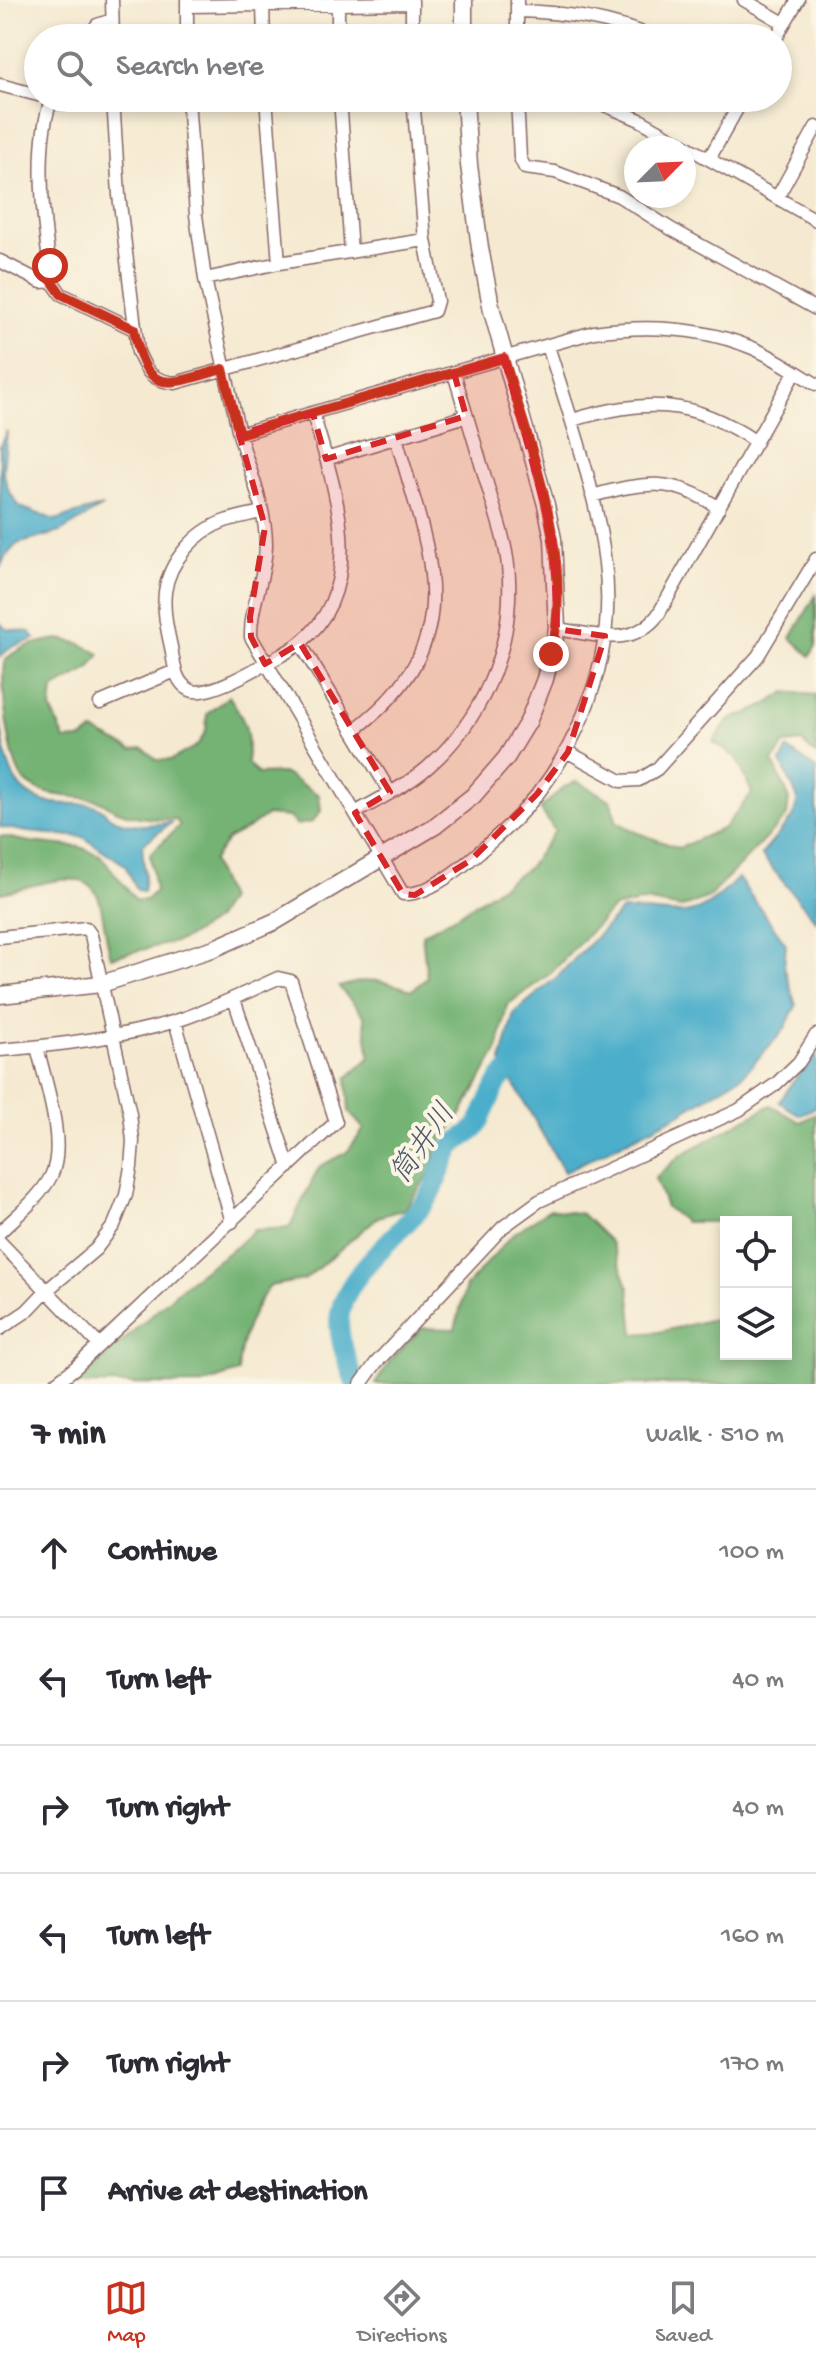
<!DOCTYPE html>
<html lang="en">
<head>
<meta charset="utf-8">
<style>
	:root { --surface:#fff; --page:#f2f2f3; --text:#2b2b33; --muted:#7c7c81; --line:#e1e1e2; --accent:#c8321e }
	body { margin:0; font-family:"Gochi Hand","Klee One",sans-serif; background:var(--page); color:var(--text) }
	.controls { position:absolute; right:24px; bottom:24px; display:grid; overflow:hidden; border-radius:0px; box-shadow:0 4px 12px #0003 }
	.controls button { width:72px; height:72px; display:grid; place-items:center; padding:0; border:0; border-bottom:2px solid var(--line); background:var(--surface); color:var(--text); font:40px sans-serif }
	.compass { position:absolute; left:624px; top:136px; width:72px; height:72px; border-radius:50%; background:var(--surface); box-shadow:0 4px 12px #0003; rotate:66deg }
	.stop { position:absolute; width:24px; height:24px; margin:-18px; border:6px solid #c8321e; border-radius:50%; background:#fff }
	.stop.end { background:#c8321e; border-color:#fff; box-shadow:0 2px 8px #0008 }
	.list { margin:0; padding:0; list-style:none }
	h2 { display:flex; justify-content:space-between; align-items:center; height:104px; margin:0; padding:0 32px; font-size:34px }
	h2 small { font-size:26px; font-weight:400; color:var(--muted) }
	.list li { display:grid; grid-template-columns:52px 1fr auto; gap:24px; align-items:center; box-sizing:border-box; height:128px; padding:0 32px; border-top:2px solid var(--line) }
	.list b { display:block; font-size:30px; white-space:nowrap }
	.list em { font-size:26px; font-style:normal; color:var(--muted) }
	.icon { flex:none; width:44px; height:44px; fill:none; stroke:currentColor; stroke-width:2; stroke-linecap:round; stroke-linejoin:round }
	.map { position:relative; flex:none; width:816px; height:1384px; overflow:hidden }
	.search { position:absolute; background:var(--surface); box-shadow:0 4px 12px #0003; left:24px; right:24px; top:24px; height:88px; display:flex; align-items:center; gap:20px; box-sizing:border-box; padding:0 28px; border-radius:44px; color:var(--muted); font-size:30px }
	.sheet { height:872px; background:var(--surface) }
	nav { display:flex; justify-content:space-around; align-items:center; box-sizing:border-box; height:112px; border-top:2px solid var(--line); background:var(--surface); font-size:22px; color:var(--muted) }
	nav a { display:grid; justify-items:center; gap:4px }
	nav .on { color:var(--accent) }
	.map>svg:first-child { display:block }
	.forest { fill:#74b375; stroke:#5f6950; stroke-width:2 }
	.water { fill:#4baeca; stroke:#4a667a; stroke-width:2 }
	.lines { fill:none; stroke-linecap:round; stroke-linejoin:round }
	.river { stroke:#4baeca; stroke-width:20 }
	.minor-casing { stroke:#866665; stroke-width:15 }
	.tertiary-casing { stroke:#866665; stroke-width:19 }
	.minor { stroke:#fff; stroke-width:12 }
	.tertiary { stroke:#fff; stroke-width:16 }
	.route { stroke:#c8321e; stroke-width:10 }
	.marked { fill:#d62828; fill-opacity:0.2; stroke:#d62828; stroke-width:6; stroke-dasharray:16 10; stroke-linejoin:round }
	.labels { text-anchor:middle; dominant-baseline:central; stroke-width:8; stroke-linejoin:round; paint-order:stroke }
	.water-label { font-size:30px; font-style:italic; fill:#4a586b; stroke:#fcf5e5 }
</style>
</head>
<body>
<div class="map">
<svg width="816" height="1384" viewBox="0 0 816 1384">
	<rect width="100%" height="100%" fill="#fcf5e5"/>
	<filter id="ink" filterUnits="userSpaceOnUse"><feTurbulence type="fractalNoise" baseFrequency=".0125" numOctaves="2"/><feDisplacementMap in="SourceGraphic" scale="16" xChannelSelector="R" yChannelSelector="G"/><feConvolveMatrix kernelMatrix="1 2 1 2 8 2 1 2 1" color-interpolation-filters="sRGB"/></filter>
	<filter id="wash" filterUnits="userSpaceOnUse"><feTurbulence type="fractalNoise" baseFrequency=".006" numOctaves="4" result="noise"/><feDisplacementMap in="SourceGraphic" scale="32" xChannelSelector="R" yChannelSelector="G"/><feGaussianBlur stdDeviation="1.8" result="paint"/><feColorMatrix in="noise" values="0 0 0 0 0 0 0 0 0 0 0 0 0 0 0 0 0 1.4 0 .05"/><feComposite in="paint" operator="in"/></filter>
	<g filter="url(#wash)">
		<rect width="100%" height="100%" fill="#f5ead1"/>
		<path class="forest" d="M816,595V646L810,656L791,638Z
			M59,639L79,643L100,654L89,669L53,689L51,709L65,740L81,739L94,731L132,750L143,748L157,760H171L198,745L206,731L207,714L229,696C246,722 250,731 247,763L258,774L283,773L319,795L321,811L312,822L296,825L289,817L267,815L249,828L228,839L212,861L228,899L215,920L183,940L111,957C106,939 104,920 100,902C89,859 28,890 0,893V836L30,842L80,847L100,855L136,900H146L155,891L150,854L180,825L175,819C154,820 135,818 115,810C110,808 105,803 100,801C76,794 44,800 24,780C9,764 0,683 4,663C13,647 43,641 59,639Z
			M786,692L816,695V755L802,742L784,744L773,762L789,797L787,816L709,897L681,908L645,901L613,908L551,973L507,1005L497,1051L459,1118L437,1147L432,1170L405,1209L378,1217L304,1280L269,1286C250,1315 240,1337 238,1372L202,1384H75L190,1280L233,1249L254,1230L289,1228L319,1167L347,1152L364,1129L349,1112L347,1078L370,1057L364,1016L339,987C373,976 379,980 412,990L427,978L422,934L458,915L528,868L555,831L540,809L564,787L577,781L610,800L617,822L638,833L679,848L724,828L752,793L737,758L713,742L729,720L760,708Z
			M771,1105L800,1122L816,1114V1384H375L390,1361L422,1328L455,1329L466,1286L513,1234L550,1209L582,1214L611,1242L629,1288L634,1334L659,1332L726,1316V1354H786V1250L788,1249L786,1222H685L666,1207L655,1178L681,1155Z"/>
		<path class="water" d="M7,431L3,472L9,491L20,507L55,520L104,506L60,532L17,544L5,557L0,568V447Z
			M0,623L6,629L30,632L35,639L11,647L0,657Z
			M0,722C6,757 9,798 53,803C65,805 85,802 96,806C102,808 106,815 111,818C130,828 152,825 172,822L142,845L145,877L143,891L137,890L125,865L83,837L28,832L0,827Z
			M788,749L816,769V921L761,855L793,817L798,799L781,762Z
			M738,878L786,944L784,966L796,1006L784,1030L742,1076L676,1116L564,1172L501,1061L514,1013L558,976L622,910C682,911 692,927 738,878Z
			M816,1050V1107L800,1115L779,1102Z"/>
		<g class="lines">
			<path class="river" d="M356,1384C348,1363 336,1336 340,1313C348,1270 404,1232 428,1198C439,1183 441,1163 451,1148C458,1138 472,1135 478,1124C494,1096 493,1071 529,1062"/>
		</g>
	</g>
	<g filter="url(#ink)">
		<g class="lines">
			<g class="minor-casing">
				<path id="minor" d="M112,0L113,38
					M187,0V38
					M412,0V38
					M744,0L784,23
					M338,5V38
					M187,6L412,3
					M263,6L264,38
					M517,11C566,12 610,19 655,38
					M88,38L97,25L112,20
					M517,38V0
					M776,38L798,0
					M0,85L38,95
					M52,98C33,146 44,230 52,281L61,294L134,329
					M113,98L119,195L138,352C147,373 151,380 175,383L434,311L437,301L425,240L413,98
					M188,98L196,215L205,279L239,434
					M266,98L279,263
					M340,98L351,252
					M517,98L520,158L525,168L555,172L619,196L671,229L816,309
					M578,98L600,103L640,120L816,220
					M709,159L743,98
					M777,198L816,127
					M0,261L41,282L52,281
					M205,279L279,263L425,240
					M548,346C570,416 596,489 605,563C618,664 572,773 494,839C473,858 431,896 403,894L251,637C250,605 266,576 266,544C266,508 249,469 239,434L594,332C646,325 700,327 750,347C773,356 795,372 816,384
					M572,420C645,399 691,397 756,442
					M326,459L466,416
					M592,496C644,482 672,476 719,508
					M261,512C249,515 237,517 225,521C196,531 169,561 165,592C163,611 167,629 171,647C174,662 174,682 190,690C203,697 239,678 252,671C268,662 286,654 300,643C371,586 334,486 313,414
					M557,629C595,634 631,649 658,615L795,372
					M300,643L390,792
					M100,703L175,671
					M353,731C473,640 430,559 396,437
					M568,752L621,781L639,780L657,769L758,656L816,559
					M355,813C379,799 406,786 427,768C482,720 512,651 509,579C508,546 496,515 487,484C476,447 465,410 454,373
					M0,937L86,928L91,935L130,1114L133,1141L131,1167L126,1195L114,1225L96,1249L46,1291L27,1311L0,1329
					M234,999L289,1167
					M175,1021L232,1222
					M0,1050C58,1045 120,1038 176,1021C211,1010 245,993 278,978L291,981L336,1122L75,1368L54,1384
					M0,1232C17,1215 40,1198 51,1176C67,1144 45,1081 37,1047
					M0,1242L99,1345
					M361,1384L376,1363L503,1227L539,1201L739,1110L776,1084L799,1062L816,1035"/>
			</g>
			<g class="tertiary-casing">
				<path id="tertiary" d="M464,0V38
					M0,995L101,984L215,948L276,921L435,826L473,796L506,758L528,722L545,679L557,629L553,539L546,505L492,311L480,248L469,165L465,98"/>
			</g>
			<use href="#minor" class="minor"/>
			<use href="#tertiary" class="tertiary"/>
		</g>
	</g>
	<g class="lines" filter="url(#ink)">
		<path class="route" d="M50,266L52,281L61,294L134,329C146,398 168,385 223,369L239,434L504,358C530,449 575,559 551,654"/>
	</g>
	<path class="marked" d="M504,358L553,539L557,629L605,636L568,752L537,794L471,860L415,895L403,894L355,813L390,792L300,643L265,664L251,637L250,617L265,527L239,434L313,414L326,459L466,416L454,373Z"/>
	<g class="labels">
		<g class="water-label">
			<text transform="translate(425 1145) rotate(-55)">筒井川</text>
		</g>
	</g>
</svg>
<div class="controls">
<button><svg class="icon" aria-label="locate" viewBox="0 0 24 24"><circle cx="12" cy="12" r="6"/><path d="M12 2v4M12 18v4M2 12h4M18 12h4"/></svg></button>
<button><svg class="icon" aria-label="layers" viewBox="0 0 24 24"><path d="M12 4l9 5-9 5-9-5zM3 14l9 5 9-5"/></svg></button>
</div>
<svg class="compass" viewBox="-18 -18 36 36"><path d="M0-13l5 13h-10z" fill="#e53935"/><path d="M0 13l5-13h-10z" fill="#7c7c81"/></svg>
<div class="stop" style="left:50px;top:266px"></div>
<div class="stop end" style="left:551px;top:654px"></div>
<div class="search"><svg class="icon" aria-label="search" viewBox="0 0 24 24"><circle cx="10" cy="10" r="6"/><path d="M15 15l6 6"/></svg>Search here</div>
</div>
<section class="sheet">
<h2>7 min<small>Walk · 510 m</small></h2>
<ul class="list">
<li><svg class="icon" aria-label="ahead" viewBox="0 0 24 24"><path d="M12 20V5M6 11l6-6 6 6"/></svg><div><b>Continue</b></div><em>100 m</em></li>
<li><svg class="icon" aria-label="left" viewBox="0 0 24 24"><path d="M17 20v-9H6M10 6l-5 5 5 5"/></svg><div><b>Turn left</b></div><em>40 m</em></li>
<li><svg class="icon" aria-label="right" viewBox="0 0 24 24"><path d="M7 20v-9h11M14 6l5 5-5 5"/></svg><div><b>Turn right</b></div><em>40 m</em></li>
<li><svg class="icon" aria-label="left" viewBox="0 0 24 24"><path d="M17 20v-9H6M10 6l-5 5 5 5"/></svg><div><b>Turn left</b></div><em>160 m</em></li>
<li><svg class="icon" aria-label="right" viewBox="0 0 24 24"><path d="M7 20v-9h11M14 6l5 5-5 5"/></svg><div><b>Turn right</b></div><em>170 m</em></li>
<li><svg class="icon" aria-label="arrive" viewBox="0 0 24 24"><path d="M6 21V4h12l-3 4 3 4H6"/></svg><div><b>Arrive at destination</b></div></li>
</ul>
</section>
<nav>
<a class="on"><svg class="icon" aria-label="map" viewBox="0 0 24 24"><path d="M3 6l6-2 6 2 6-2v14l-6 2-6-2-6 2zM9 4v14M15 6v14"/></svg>Map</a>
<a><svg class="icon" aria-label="directions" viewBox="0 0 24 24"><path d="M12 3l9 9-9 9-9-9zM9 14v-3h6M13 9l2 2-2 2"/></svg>Directions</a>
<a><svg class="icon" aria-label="saved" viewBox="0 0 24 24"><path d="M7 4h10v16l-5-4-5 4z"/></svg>Saved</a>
</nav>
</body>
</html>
